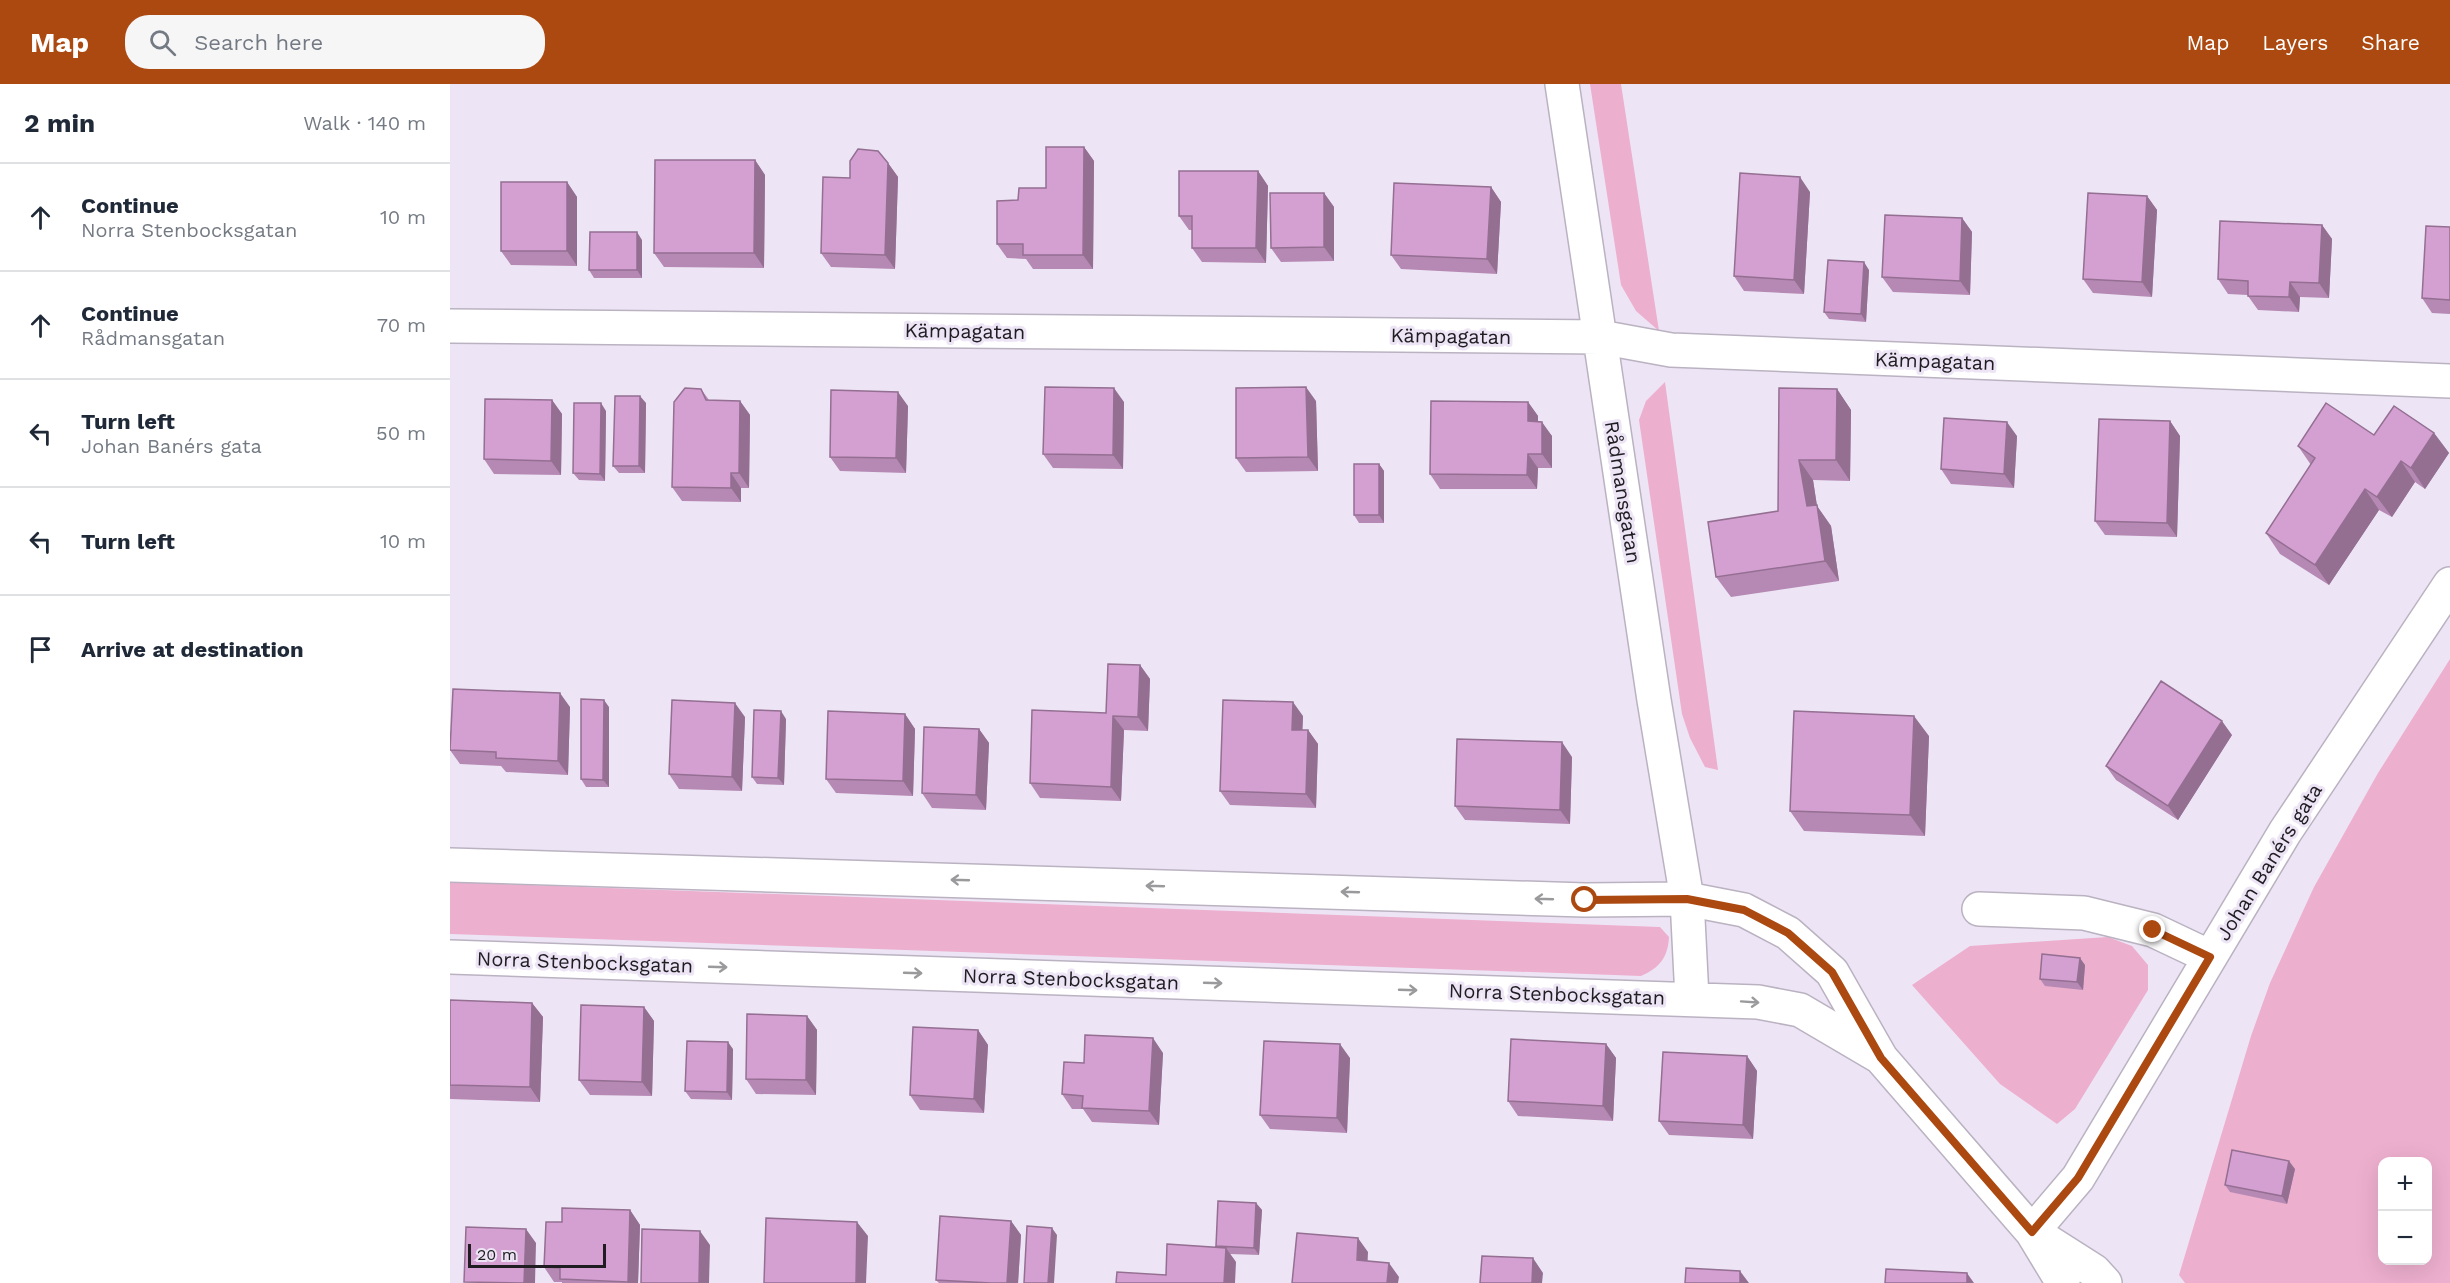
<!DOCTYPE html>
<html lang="en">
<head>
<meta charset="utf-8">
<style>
	:root { --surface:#fff; --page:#f6f6f7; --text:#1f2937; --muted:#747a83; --line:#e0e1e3; --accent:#ac4910 }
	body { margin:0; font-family:"Work Sans",sans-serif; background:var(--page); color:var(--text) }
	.controls { position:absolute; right:18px; bottom:18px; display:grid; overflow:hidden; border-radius:12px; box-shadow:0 6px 24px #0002 }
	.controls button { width:54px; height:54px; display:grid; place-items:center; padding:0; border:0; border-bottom:2px solid var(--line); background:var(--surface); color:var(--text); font:30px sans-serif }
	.scale { position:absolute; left:18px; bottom:15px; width:138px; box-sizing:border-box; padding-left:6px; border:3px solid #1f1c22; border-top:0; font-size:16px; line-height:21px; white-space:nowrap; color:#1f1c22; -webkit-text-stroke:4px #ede5f5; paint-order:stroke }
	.stop { position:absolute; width:18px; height:18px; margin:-14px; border:4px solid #ac4910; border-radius:50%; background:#fff }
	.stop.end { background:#ac4910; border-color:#fff; box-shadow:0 2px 6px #0008 }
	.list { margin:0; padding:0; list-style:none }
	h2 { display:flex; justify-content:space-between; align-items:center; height:78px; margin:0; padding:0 24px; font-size:26px }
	h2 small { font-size:20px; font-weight:400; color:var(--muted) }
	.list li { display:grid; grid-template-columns:39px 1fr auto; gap:18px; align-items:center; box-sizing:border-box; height:108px; padding:0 24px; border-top:2px solid var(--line) }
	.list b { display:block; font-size:22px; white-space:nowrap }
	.list p { margin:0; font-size:20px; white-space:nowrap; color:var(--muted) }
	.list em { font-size:20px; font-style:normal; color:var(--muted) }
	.icon { flex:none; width:33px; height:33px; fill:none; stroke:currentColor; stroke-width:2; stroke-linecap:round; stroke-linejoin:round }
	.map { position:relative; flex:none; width:2000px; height:1199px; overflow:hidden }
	header { display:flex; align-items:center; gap:36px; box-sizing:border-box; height:84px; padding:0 30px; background:var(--accent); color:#fff }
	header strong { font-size:28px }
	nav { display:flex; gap:33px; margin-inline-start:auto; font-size:21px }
	.search { width:420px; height:54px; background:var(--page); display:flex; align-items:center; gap:15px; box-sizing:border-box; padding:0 21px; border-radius:24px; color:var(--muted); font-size:22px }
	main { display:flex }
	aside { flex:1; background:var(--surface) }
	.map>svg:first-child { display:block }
	.green { fill:#edafce; fill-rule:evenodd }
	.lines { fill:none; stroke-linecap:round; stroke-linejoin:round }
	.minor-casing { stroke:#bab2c1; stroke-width:36 }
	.minor { stroke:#fff; stroke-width:33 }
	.wall { fill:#b689b4 }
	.shaded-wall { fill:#946f92 }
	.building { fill:#d49fd1; stroke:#946f92; stroke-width:1.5 }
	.oneway { stroke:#9a999c }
	.route { stroke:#ac4910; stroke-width:8 }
	.labels { text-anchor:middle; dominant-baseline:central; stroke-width:6; stroke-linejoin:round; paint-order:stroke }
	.street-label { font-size:20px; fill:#1f1c22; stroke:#ede5f5 }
</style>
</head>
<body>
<header>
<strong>Map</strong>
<div class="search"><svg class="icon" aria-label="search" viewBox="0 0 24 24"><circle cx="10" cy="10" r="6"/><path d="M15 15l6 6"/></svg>Search here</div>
<nav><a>Map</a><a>Layers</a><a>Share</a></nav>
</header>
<main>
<aside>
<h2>2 min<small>Walk · 140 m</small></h2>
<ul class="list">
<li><svg class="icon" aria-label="ahead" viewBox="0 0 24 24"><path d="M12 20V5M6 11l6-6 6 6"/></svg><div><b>Continue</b><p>Norra Stenbocksgatan</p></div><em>10 m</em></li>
<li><svg class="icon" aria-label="ahead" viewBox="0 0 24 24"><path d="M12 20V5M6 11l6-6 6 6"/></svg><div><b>Continue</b><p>Rådmansgatan</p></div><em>70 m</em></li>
<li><svg class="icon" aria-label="left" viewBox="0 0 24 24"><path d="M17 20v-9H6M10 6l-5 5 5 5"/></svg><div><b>Turn left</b><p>Johan Banérs gata</p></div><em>50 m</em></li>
<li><svg class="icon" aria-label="left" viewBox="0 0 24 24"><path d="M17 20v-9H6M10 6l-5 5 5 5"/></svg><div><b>Turn left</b></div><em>10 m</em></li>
<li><svg class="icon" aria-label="arrive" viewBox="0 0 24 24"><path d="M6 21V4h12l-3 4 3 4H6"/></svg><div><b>Arrive at destination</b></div></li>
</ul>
</aside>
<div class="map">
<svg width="2000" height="1199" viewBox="0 0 2000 1199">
	<rect width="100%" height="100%" fill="#ede5f5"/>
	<path class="green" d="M1140,0H1171L1209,247L1186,227L1171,201Z
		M1215,298L1268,686L1255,683L1240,654L1232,630L1189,336L1196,317Z
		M2000,575V1199H1735L1729,1191L1801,952L1820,899L1864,803L1928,689ZM1932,1078H1978V1176H1932Z
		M0,798L1210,843L1219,853C1218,874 1209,884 1191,892L0,850Z
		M1658,853L1682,862L1698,881V906L1625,1025L1607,1040L1550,1000L1462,901L1520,862Z"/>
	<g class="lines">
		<g class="minor-casing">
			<path id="minor" d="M1112,0L1204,616L1237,815L1242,914
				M0,242L1150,253L1221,266L2000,297
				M0,781L1135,816L1237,815L1294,826L1338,849L1382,888L1431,974L1582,1148L1613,1199
				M1529,825L1634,829L1703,846L1760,873
				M0,873L1308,918L1350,926L1430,973
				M1582,1148L1628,1094L1835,748L2000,500
				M1589,1152L1644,1187L1655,1199"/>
		</g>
		<use href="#minor" class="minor"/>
	</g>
	<path class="wall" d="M634,63L644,77L643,185H583L576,175L557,174L547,160L596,104Z
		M305,76L315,91L314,184L214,183L204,169Z
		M438,79L448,93L445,185L381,183L371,169L400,94Z
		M808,87L818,102L816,179L752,178L742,164V146H739L729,132Z
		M117,98L127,113V182L61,181L51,167Z
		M1041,103L1051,118L1047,190L951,185L941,171Z
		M1360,108L1354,210L1294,207L1284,192Z
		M874,109L884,123V177L831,178L821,164Z
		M1697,112L1707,126L1702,213L1643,209L1633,195Z
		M1512,134L1522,148L1520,211L1443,208L1432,193Z
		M1872,141L1882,155L1879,214L1850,213L1849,228L1808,226L1798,212V211L1778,210L1768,195Z
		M2000,143V230L1982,229L1972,214Z
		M192,156V194H144L139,186Z
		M1419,186L1416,238L1379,235L1374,228Z
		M1329,304L1387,305L1401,326L1400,397L1363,396L1367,422L1381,442L1389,497L1281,513L1266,493L1328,427Z
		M251,305L259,316L290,317L300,331L299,404H291V418L232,417L222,403Z
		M102,316L112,330L111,391L44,390L34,375Z
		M866,317L868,387L796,388L786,374Z
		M674,318L673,385L603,384L593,370Z
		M1078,318L1088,332V337L1102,352V384H1088L1087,405H990L980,390Z
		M196,319L195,389H169L163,382Z
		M458,322L456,389L390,387L380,373Z
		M156,327L155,397L129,396L123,389Z
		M1720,337L1730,352L1727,453L1655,451L1645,437Z
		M1984,349L1999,369L1975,405L1965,398L1942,433L1929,426L1879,501L1830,470L1816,449L1861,381L1848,362L1924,351Z
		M1567,352L1564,404L1501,400L1491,385Z
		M929,380L934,387V439H909L904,431Z
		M690,581L700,595L698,647L674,646L671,717L590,714L580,699L656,629Z
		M120,623L118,691L56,688L51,682L10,680L0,666Z
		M159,623V703H136L131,695Z
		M455,630L465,645L463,712L386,709L376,695Z
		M853,632L852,646H858L868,660L866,724L780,721L770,707Z
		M295,633L292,707L229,705L219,690Z
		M336,635L334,701L307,700L302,693Z
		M529,645L539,659L536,726L482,724L472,709Z
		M1782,651L1728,736L1666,696L1656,682Z
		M1479,652L1475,752L1354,747L1340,727Z
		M1122,673L1120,740L1015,736L1005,722Z
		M1635,881L1633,906L1595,902L1590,895Z
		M0,916L82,919L93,933L90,1018L0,1015Z
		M194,923L204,937L202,1012L140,1011L129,996Z
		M357,932L367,946L366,1011L306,1010L296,995Z
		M528,946L538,961L534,1029L470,1026L460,1011Z
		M1156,960L1166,974L1163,1037L1068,1032L1058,1017Z
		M283,965L282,1016L241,1015L235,1007Z
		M713,969L709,1041L642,1038L633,1025H622L612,1010L634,979Z
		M1297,972L1307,987L1303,1055L1219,1051L1209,1037Z
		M900,974L897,1049L820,1045L810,1031Z
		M1845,1085L1837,1120L1780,1108L1775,1101Z
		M806,1119L812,1126L809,1171L780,1170L786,1178L766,1162Z
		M180,1126L190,1141L188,1199H112V1198H104L94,1183L112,1138Z
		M561,1137L571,1151L568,1199H489L486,1196Z"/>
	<path class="shaded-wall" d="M634,63L644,77L643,185L633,171Z
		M305,76L315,91L314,184L304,169Z
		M438,79L448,93L445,185L435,171Z
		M808,87L818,102L816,179L806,164Z
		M1350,93L1360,108L1354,210L1344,196Z
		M117,98L127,113V182L117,167Z
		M1041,103L1051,118L1047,190L1037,175Z
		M874,109L884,123V177L874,163Z
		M1697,112L1707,126L1702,213L1692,198Z
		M1512,134L1522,148L1520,211L1510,197Z
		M1872,141L1882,155L1879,214L1869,199Z
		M187,148L192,156V194L187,186Z
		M1414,178L1419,186L1416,238L1411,230Z
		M1840,198L1850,213L1849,228L1839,213Z
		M856,303L866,317L868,387L858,373Z
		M664,304L674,318L673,385L663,371Z
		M1387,305L1401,326L1400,397L1386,376Z
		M448,308L458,322L456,389L446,374Z
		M190,312L196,319L195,389L189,382Z
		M102,316L112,330L111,391L101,377Z
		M290,317L300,331L299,404L289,389Z
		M1078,318L1088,332V352L1078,337Z
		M151,319L156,327L155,397L150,390Z
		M1720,337L1730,352L1727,453L1717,439Z
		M1092,338L1102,352V384L1092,370Z
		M1557,338L1567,352L1564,404L1554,390Z
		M1984,349L1999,369L1975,405L1961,384Z
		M1078,370L1088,384L1087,405L1077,391Z
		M1349,376L1363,396L1367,422L1381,442L1389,497L1375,477L1357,422Z
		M1951,377L1965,398L1942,433L1927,413Z
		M929,380L934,387V439L929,431Z
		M281,389L291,404V418L281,404Z
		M1915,405L1929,426L1879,501L1865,481Z
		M690,581L700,595L698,647L688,633Z
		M110,609L120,623L118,691L108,677Z
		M154,616L159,623V703L153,696Z
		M843,618L853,632L852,660L842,646Z
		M285,619L295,633L292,707L282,693Z
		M331,627L336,635L334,701L328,694Z
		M455,630L465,645L463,712L453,697Z
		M663,632L674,646L671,717L661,703Z
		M1464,632L1479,652L1475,752L1460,731Z
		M1772,637L1782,651L1728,736L1718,722Z
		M529,645L539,659L536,726L526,711Z
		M858,646L868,660L866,724L856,710Z
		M1112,658L1122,673L1120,740L1110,726Z
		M1630,874L1635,881L1633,906L1627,898Z
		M82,919L93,933L90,1018L80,1003Z
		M194,923L204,937L202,1012L192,998Z
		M357,932L367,946L366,1011L356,996Z
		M528,946L538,961L534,1029L524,1015Z
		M703,954L713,969L709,1041L699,1027Z
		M278,958L283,965L282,1016L277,1008Z
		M890,960L900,974L897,1049L887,1034Z
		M1156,960L1166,974L1163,1037L1153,1022Z
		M1297,972L1307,987L1303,1055L1293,1041Z
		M1839,1077L1845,1085L1837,1120L1832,1112Z
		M806,1119L812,1126L809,1171L804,1164Z
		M180,1126L190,1141L188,1199H178V1198Z
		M561,1137L571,1151L568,1199H557Z
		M407,1138L418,1152L416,1199H406Z
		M602,1144L607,1151L604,1199H598Z
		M76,1145L86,1159L85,1199H74Z
		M250,1147L260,1161L259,1199H249Z
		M908,1154L918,1168L917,1191L907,1176Z
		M776,1164L786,1178L785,1199H774Z
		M1083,1174L1093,1189L1092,1199H1082Z
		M939,1179L949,1193L948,1199H937Z
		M1290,1187L1299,1199H1290Z
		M1517,1189L1524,1199H1517Z"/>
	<path class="building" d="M596,63H634L633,171H573V160H547V117L568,116L569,104H596Z
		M408,65L428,67L438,79L435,171L371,169L373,93L400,94V77Z
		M205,76H305L304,169H204Z
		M729,87H808L806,164H742V132H729Z
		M1290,89L1350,93L1344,196L1284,192Z
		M51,98H117V167H51Z
		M944,99L1041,103L1037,175L941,171Z
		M820,109H874V163L821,164Z
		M1638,109L1697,112L1692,198L1633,195Z
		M1435,131L1512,134L1510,197L1432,193Z
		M1770,137L1872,141L1869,199L1840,198L1839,213L1798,212V197L1768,195Z
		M1976,142L2000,143V216L1972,214Z
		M140,148H187V186H139Z
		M1378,176L1414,178L1411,230L1374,228Z
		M595,303L664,304L663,371L593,370Z
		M856,303L858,373L786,374V304Z
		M235,304L251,305L256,316L290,317L289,389H281V404L222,403L224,318Z
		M1329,304L1387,305L1386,376H1349L1357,422L1367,421L1375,477L1266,493L1258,438L1328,427Z
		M381,306L448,308L446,374L380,373Z
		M165,312H190L189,382H163Z
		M35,315L102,316L101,377L34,375Z
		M981,317L1078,318V337L1092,338V370H1078L1077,391L980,390Z
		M124,319H151L150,390L123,389Z
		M1876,319L1924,351L1944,322L1984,349L1961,384L1951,377L1927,413L1915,405L1865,481L1816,449L1865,374L1848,362Z
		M1494,334L1557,338L1554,390L1491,385Z
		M1649,335L1720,337L1717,439L1645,437Z
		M904,380H929V431H904Z
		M658,580L690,581L688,633L663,632L661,703L580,699L582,626L656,629Z
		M1711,597L1772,637L1718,722L1656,682Z
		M3,605L110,609L108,677L46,674V668L0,666Z
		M131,615L154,616L153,696L131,695Z
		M222,616L285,619L282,693L219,690Z
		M773,616L843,618L842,646H858L856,710L770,707Z
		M304,626L331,627L328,694L302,693Z
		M378,627L455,630L453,697L376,695Z
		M1344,627L1464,632L1460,731L1340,727Z
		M474,643L529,645L526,711L472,709Z
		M1007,655L1112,658L1110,726L1005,722Z
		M1592,870L1630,874L1627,898L1590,895Z
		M0,916L82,919L80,1003L0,1001Z
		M131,921L194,923L192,998L129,996Z
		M297,930L357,932L356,996L296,995Z
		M463,943L528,946L524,1015L460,1011Z
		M635,951L703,954L699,1027L632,1024L633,1012L612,1010L614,978L634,979Z
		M1061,955L1156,960L1153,1022L1058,1017Z
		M237,957L278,958L277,1008L235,1007Z
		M814,957L890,960L887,1034L810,1031Z
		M1213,968L1297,972L1293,1041L1209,1037Z
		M1782,1066L1839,1077L1832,1112L1775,1101Z
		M768,1117L806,1119L804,1164L766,1162Z
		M112,1124L180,1126L178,1198L110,1195V1184L94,1183L96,1138H112Z
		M490,1132L561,1137L557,1199H541L486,1196Z
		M316,1134L407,1138L406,1199H314Z
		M577,1142L602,1144L598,1199H574Z
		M16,1143L76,1145L74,1199L14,1198Z
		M192,1145L250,1147L249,1199H191Z
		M847,1149L908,1154L907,1176L939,1179L937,1199H842Z
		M717,1160L776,1164L774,1199H666L667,1188L716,1191Z
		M1032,1172L1083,1174L1082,1199H1030Z
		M1236,1184L1290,1187V1199H1235Z
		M1436,1185L1517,1189V1199H1435Z"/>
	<defs><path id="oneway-shaft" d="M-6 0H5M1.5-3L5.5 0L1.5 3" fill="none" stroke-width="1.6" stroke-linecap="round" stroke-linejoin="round" transform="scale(1.5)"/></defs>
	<g class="oneway">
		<use href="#oneway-shaft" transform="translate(510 796) rotate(-178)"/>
		<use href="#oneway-shaft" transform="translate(705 802) rotate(-178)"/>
		<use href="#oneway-shaft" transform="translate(900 808) rotate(-178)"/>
		<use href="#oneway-shaft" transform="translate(1094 815) rotate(-178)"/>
		<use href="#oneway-shaft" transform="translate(268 883) rotate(2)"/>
		<use href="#oneway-shaft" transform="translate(463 889) rotate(2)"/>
		<use href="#oneway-shaft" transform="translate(763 899) rotate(2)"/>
		<use href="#oneway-shaft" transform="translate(958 906) rotate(2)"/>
		<use href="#oneway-shaft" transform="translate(1300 918) rotate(4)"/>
	</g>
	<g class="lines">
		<path class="route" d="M1135,816L1237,815L1294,826L1338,849L1382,888L1431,974L1582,1148L1628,1094L1760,873L1703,846"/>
	</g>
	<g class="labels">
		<g class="street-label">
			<text transform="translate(515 247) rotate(1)">Kämpagatan</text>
			<text transform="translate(1001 252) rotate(1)">Kämpagatan</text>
			<text transform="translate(1485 277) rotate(2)">Kämpagatan</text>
			<text transform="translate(1173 408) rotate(81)">Rådmansgatan</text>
			<text transform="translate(1819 778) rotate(-58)">Johan Banérs gata</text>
			<text transform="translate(135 878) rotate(2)">Norra Stenbocksgatan</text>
			<text transform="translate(621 895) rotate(2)">Norra Stenbocksgatan</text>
			<text transform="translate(1107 910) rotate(2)">Norra Stenbocksgatan</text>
		</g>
	</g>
</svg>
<div class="controls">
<button>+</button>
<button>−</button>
</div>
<div class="scale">20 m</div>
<div class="stop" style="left:1135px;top:816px"></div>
<div class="stop end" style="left:1703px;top:846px"></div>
</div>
</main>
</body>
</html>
